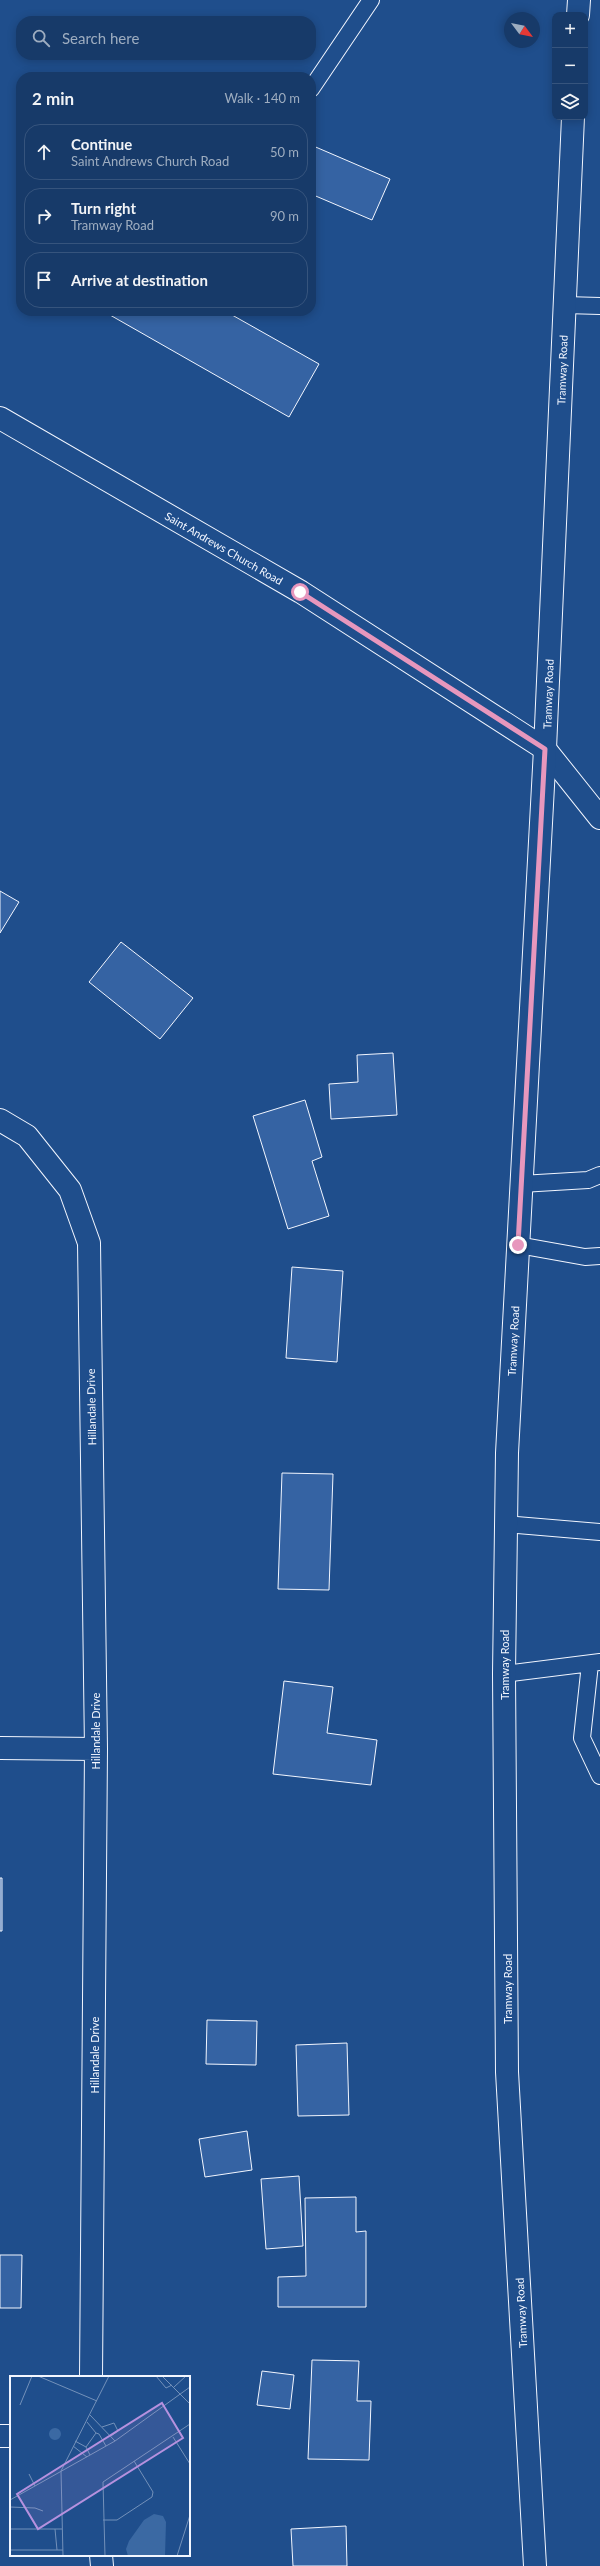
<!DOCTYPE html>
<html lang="en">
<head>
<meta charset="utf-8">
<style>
	:root { --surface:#173a69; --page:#20416f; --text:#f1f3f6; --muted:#9eadc0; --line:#36547d }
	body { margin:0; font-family:Lato,sans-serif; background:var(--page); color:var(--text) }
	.controls { position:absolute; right:12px; top:12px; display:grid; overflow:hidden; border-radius:8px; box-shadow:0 2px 10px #0003 }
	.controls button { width:36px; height:36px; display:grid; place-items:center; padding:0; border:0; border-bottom:1px solid var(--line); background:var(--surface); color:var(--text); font:20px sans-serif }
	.compass { position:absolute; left:504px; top:12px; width:36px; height:36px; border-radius:50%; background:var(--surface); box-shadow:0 2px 10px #0003; rotate:122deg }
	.stop { position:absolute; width:12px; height:12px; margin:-9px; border:3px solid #e797bd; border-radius:50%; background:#fff }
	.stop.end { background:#e797bd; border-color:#fff; box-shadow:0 1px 4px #0008 }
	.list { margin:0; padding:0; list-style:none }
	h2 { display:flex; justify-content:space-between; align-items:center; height:52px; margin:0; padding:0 16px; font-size:17px }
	h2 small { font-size:13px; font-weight:400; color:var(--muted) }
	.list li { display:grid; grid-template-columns:26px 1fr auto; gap:12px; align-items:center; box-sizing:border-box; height:56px; margin:0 8px 8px; padding:0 8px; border:1px solid var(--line); border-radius:16px }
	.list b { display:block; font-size:15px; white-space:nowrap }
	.list p { margin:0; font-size:13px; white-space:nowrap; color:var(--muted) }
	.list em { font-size:13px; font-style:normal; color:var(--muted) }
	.icon { flex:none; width:22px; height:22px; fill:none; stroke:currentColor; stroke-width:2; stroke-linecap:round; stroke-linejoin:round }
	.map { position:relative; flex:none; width:600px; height:2566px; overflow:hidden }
	.search { position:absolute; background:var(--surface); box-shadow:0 2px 10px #0003; left:16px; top:16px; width:300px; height:44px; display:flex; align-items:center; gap:10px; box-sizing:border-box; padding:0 14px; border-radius:16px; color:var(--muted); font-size:15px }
	.panel { position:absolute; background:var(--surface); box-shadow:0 2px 10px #0003; left:16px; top:72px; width:300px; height:244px; border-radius:16px }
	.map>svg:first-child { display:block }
	.building { fill:#3563a3; stroke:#f2f6ff }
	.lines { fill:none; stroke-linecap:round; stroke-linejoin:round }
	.service-casing { stroke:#f2f6ff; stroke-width:18 }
	.minor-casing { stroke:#f2f6ff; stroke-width:24 }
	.tertiary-casing { stroke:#f2f6ff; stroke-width:24 }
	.secondary-casing { stroke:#f2f6ff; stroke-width:24 }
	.service { stroke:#1f4e8c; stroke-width:16 }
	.minor { stroke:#1f4e8c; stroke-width:22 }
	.tertiary { stroke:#1f4e8c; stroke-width:22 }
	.secondary { stroke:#1f4e8c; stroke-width:22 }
	.route { stroke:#e797bd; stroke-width:5 }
	.labels { text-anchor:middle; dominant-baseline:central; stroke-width:3; stroke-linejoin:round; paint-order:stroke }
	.street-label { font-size:11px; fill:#f2f6ff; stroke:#1f4e8c }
	.inset-road { fill:none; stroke:#7391ba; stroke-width:1 }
	.view { fill:#b691df; fill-opacity:0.15; stroke:#b691df; stroke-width:2 }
	.inset-edge { fill:none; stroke:#f2f6ff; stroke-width:2 }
</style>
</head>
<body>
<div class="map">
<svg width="600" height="2566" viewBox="0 0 600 2566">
	<rect width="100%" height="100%" fill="#1f4e8c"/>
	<path class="building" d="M311,145L390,179L372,220L311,194Z
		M103,311H225L319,364L289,417Z
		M0,891L19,902L0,933Z
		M121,942L193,998L160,1039L89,982Z
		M393,1053L397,1115L331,1119L329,1084L358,1082L357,1055Z
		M305,1100L322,1157L312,1161L329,1216L288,1229L253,1116Z
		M292,1267L343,1271L337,1362L286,1358Z
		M282,1473L333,1474L329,1590L278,1589Z
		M284,1681L333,1687L327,1733L377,1740L371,1785L273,1774Z
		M0,1878H2V1931H0Z
		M207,2020L257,2021L256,2065L206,2064Z
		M347,2043L349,2115L298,2116L296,2045Z
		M247,2131L252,2170L205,2177L199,2139Z
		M299,2176L303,2246L266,2249L261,2179Z
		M356,2197V2232L366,2231V2307H278V2277L306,2276L305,2198Z
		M0,2255H22L21,2308H0Z
		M312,2360L359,2361L357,2401H371L369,2460L308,2459Z
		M262,2371L294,2375L290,2409L257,2405Z
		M346,2526L347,2566H293L291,2529Z"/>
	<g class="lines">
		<g class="service-casing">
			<path id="service" d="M311,89L371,0
				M565,305L600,306
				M521,1184L588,1180L600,1175
				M518,1245L585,1257L600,1256
				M506,1524L600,1532
				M590,1664L582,1738L600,1776
				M504,1674L600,1662"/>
		</g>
		<g class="minor-casing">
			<path id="minor" d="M545,749L600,818
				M0,1120L27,1136L70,1190L89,1243L96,1749L91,2377
				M0,1748L96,1749
				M0,2436H11
				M101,2555L102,2566"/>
		</g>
		<g class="tertiary-casing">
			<path id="tertiary" d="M0,418L301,592L545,749"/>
		</g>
		<g class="secondary-casing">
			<path id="secondary" d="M578,15L579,0
				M535,2566L507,2072L504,1674L507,1453L545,749L573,117"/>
		</g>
		<use href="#service" class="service"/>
		<use href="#minor" class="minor"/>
		<use href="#tertiary" class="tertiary"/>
		<use href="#secondary" class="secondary"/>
	</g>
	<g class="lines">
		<path class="route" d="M300,592L545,749L518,1245"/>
	</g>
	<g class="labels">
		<g class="street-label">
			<text transform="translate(562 370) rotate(-88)">Tramway Road</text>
			<text transform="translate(224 548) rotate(30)">Saint Andrews Church Road</text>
			<text transform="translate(548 694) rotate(-88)">Tramway Road</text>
			<text transform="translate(513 1341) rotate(-87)">Tramway Road</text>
			<text transform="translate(91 1407) rotate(-91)">Hillandale Drive</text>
			<text transform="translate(504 1665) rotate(-90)">Tramway Road</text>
			<text transform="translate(95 1731) rotate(-90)">Hillandale Drive</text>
			<text transform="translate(507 1989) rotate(-90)">Tramway Road</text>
			<text transform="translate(94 2055) rotate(-90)">Hillandale Drive</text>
			<text transform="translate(521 2313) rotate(-93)">Tramway Road</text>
		</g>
	</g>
	<g transform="translate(10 2376)">
		<rect width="180" height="180" fill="#1f4e8c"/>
		<path d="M39 58a6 6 0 1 1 12 0a6 6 0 1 1-12 0ZM144,138L153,140L156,146L155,180H118L116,173L119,165L134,144Z" fill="#3b69a3"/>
		<path class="inset-road" d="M28,0L87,25M146,0L156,12L162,9M152,0L180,28M164,11L176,0M10,29L22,0M80,39L105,65M92,51L104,47L108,55L101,60M86,57L89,58L96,70M163,61L180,88M65,65L76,71L80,79M63,70L77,81M76,71L86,57L77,46M19,98L25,110M0,124L105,65L180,11M0,131L25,132L33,135M93,144H107L142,121L143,116L124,85M0,153H52M45,153L47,174M0,174H53M53,180L51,95L99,0M95,180L93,106L180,48M167,180L180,139"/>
		<path class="view" d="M152,27L173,62L28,153L7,118Z"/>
		<rect width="180" height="180" class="inset-edge"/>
	</g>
</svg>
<div class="controls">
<button>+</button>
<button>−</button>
<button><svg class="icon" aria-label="layers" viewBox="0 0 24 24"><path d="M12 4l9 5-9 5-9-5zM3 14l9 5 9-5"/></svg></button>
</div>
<svg class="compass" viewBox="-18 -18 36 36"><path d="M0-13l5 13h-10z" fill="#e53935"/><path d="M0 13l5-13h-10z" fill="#9eadc0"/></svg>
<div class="stop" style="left:300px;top:592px"></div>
<div class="stop end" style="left:518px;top:1245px"></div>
<div class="search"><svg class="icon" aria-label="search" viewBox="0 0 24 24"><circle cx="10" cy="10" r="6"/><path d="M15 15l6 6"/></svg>Search here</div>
<section class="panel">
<h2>2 min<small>Walk · 140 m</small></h2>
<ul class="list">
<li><svg class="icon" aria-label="ahead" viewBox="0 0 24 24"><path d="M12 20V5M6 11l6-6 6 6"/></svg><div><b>Continue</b><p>Saint Andrews Church Road</p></div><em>50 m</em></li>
<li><svg class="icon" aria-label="right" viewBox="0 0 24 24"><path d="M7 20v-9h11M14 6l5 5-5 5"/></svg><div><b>Turn right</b><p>Tramway Road</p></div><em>90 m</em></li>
<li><svg class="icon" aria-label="arrive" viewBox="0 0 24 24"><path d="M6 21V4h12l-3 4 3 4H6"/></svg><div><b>Arrive at destination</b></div></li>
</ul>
</section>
</div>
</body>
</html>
